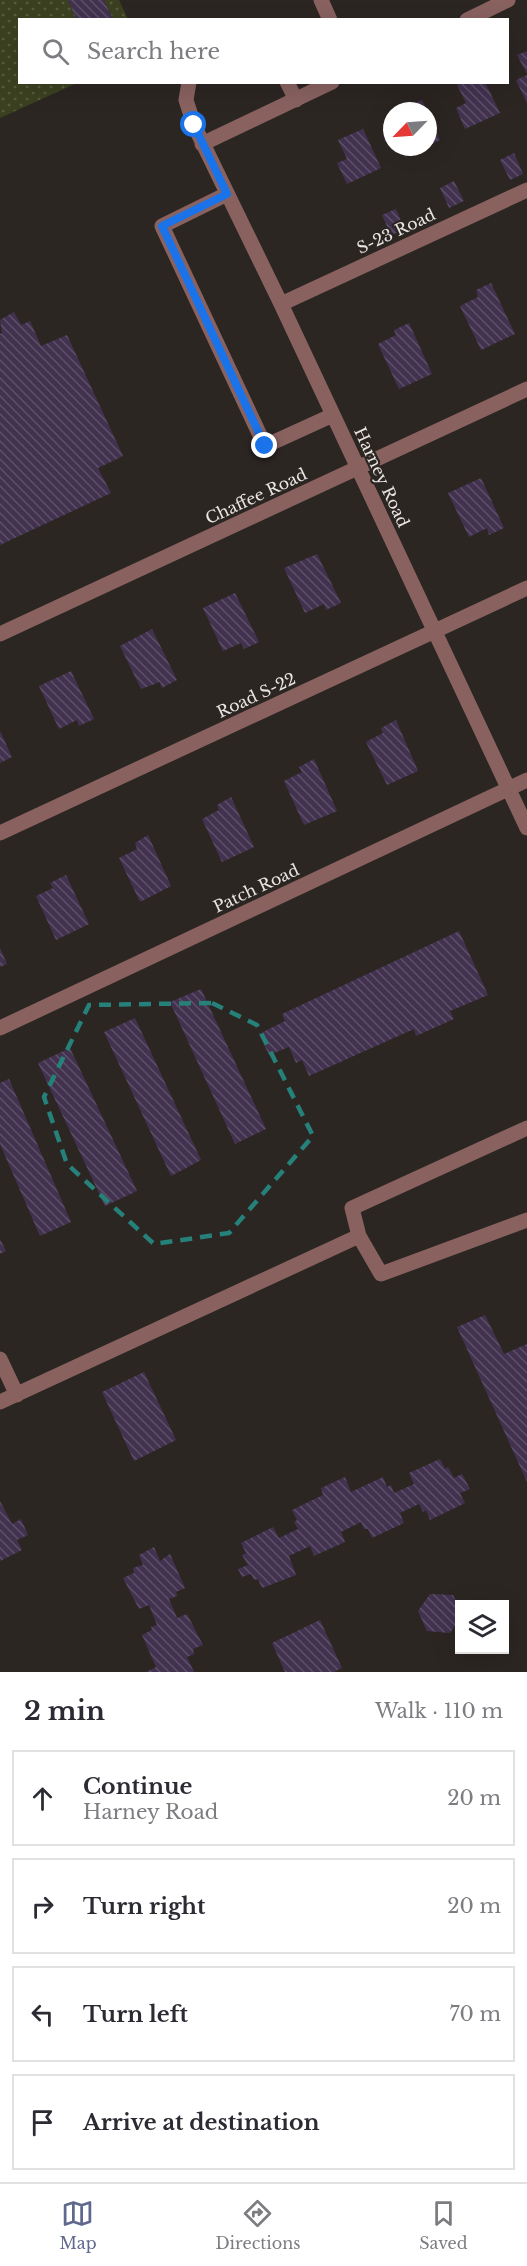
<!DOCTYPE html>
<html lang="en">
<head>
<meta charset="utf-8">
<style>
	:root { --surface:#fff; --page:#f7f7f7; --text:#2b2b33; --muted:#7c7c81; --line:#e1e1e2; --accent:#61688d }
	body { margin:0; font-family:"Libre Baskerville",serif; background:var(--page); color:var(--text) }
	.controls { position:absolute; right:18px; bottom:18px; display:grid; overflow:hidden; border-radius:0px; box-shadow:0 6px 24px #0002 }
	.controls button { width:54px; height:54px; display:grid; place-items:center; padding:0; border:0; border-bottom:2px solid var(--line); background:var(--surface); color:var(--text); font:30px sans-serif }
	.compass { position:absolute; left:383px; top:102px; width:54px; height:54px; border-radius:50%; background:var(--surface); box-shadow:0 6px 24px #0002; rotate:245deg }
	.stop { position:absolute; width:18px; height:18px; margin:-14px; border:4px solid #1a73e8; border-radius:50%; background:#fff }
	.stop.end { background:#1a73e8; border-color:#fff; box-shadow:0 2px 6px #0008 }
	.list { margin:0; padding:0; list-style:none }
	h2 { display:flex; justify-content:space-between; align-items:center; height:78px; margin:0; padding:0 24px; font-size:26px }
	h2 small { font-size:20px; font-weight:400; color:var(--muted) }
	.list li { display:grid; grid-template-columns:39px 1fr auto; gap:18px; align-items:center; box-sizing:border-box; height:96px; margin:0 12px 12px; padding:0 12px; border:2px solid var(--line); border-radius:0px }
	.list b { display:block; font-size:22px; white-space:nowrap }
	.list p { margin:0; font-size:20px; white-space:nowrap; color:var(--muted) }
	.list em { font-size:20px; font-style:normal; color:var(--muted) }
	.icon { flex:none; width:33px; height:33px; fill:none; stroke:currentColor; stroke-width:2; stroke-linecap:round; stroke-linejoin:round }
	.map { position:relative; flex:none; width:527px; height:1672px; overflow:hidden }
	.search { position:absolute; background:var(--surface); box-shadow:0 6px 24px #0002; left:18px; right:18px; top:18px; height:66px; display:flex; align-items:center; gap:15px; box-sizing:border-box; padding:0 21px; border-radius:0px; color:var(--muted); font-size:22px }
	.sheet { height:510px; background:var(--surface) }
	nav { display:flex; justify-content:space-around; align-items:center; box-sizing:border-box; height:84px; border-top:2px solid var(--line); background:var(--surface); font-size:16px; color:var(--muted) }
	nav a { display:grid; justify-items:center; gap:3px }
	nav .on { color:var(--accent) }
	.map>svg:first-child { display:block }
	.grass { fill:url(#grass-dots) }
	.building { fill:url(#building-back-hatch) }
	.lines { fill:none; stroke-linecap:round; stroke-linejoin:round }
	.minor { stroke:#896260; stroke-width:15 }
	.route { stroke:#1a73e8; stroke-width:8 }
	.marked { fill:none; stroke:#25817a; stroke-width:4.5; stroke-dasharray:12 8; stroke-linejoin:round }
	.labels { text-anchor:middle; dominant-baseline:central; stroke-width:4.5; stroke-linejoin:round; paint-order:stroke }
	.street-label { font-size:16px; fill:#e9e5e3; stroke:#2c2623 }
</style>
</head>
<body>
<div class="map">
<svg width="527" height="1672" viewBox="0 0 527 1672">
	<defs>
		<pattern id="grass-dots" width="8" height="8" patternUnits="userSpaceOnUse" patternTransform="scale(1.5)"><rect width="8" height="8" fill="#3b4120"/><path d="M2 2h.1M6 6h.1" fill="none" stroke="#575c40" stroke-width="1.8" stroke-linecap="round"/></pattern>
		<pattern id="building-back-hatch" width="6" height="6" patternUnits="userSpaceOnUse" patternTransform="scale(1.5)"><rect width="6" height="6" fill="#423250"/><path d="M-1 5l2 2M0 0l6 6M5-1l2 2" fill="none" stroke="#5d5069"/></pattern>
	</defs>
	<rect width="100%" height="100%" fill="#2c2623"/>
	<path class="grass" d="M0,0H68L77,19L20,20V82L77,83L0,118Z
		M104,0H119L128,19H113Z"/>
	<path class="building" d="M68,0H104L113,20H77Z
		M527,51V74L517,55Z
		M527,75V103L516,80Z
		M462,82H485L500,113L465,129L456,108L466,103L457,85Z
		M422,100L427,111H399Z
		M428,114L440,140L428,146Z
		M363,129L381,168L347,184L337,163L347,159L338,140Z
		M400,147H425L405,157Z
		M514,153L523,174L510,180L500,160Z
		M454,181L464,201L449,208L440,188Z
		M396,209L405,230L391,235L382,215Z
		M491,283L515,334L481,350L460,306L478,297L476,290Z
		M14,312L21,325L30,321L41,346L67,335L123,456L98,468L111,493L0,545V334L2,333L0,320Z
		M409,323L432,374L399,389L378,344L396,335L394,330Z
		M481,478L504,528L489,535L487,528L469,537L448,493Z
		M317,554L341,603L326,610L324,604L305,613L284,568Z
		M235,593L259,642L244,649L241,643L223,651L203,608Z
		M152,629L177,680L162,688L160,682L141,689L120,646Z
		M71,671L94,719L79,726L77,720L59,729L39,686Z
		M396,720L418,771L387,785L366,742L383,733L381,728Z
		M0,731L12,757L0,763Z
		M314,759L337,811L304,825L284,781L302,772L299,767Z
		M231,797L254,847L222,862L202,819L219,810L217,805Z
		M148,835L171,886L140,902L119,858L137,849L135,843Z
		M66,875L89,924L56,940L36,896L53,888L50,883Z
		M459,931L488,995L450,1011L454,1019L416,1036L414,1029L309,1076L302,1060L296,1063L289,1047L269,1055L259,1034L285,1021L282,1014Z
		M0,948L7,964L0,967Z
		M201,989L266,1129L235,1144L170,1002Z
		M135,1018L201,1160L171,1176L104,1032Z
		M70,1048L137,1191L105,1206L38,1063Z
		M9,1079L71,1222L40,1236L0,1144V1083Z
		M0,1239L6,1251L0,1254Z
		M485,1315L504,1354L527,1344V1482L457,1327Z
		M144,1372L176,1440L134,1461L102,1392Z
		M440,1459L445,1469L448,1467L454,1478L462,1474L470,1489L460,1493L465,1503L430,1520L426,1510L423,1512L419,1504L400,1513L404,1523L372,1538L368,1529H364L361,1522L341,1532L345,1542L314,1556L310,1546L289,1556L296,1575L262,1588L258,1579L254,1580L251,1574L242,1577L238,1569L248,1565L242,1555L246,1553L241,1543L273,1527L279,1538L298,1529L294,1522L297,1520L292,1510L323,1495L321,1488L345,1477L351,1492L383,1477L387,1487L391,1485L394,1493L414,1484L409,1473Z
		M0,1501L12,1524L21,1519L28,1535L17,1540L22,1550L0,1561Z
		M154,1547L160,1561L170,1554L185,1588L176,1592L177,1596L169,1599L177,1618L187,1614L203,1645L193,1649L194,1654L187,1657L194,1672H146L156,1667L142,1635L152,1630L151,1627L157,1625L149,1605L139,1609L123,1578L134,1573L133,1568L143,1565L139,1555Z
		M430,1594L453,1595L460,1609V1619L450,1633L427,1631L418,1611Z
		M320,1620L342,1668L334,1672H285L272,1643Z"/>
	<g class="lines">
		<path class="minor" d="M321,0L330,20
			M467,20L508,0
			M189,82L186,100L194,125L281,304L527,828
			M287,82L296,100
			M202,144L332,82
			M227,194L162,226L265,446L333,415
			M281,304L527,190
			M0,634L527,389
			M0,833L527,588
			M0,1028L527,780
			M359,1236L352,1208L527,1128
			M0,1359L17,1395
			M0,1402L359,1236L381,1274L527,1220"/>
	</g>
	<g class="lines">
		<path class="route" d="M194,125L227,194L162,226L265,446"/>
	</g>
	<path class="marked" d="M212,1003L257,1025L313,1136L229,1233L154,1244L67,1164L44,1097L89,1005Z"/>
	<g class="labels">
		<g class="street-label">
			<text transform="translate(396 231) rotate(-25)">S-23 Road</text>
			<text transform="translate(382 477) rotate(65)">Harney Road</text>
			<text transform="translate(256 496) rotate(-25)">Chaffee Road</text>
			<text transform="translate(256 695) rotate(-25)">Road S-22</text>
			<text transform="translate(256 888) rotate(-25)">Patch Road</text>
		</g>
	</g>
</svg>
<div class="controls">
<button><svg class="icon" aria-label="layers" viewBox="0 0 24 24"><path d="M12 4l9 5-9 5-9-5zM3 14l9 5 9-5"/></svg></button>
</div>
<svg class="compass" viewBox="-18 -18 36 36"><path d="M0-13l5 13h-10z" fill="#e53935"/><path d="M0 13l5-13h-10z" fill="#7c7c81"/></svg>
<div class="stop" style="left:194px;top:125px"></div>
<div class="stop end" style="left:265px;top:446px"></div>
<div class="search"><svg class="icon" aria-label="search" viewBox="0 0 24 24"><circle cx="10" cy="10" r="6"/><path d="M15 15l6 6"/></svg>Search here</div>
</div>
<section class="sheet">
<h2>2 min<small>Walk · 110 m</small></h2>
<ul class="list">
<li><svg class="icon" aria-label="ahead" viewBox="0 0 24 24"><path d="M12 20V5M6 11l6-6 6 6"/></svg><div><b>Continue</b><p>Harney Road</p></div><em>20 m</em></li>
<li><svg class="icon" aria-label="right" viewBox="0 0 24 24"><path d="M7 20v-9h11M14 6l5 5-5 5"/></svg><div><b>Turn right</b></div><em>20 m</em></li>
<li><svg class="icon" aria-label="left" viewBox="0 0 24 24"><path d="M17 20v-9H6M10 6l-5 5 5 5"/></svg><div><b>Turn left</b></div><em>70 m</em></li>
<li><svg class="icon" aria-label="arrive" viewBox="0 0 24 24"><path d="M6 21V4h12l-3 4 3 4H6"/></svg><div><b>Arrive at destination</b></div></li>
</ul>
</section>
<nav>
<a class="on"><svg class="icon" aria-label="map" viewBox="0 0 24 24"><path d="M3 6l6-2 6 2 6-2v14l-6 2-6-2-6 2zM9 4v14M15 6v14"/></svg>Map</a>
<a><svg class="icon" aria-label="directions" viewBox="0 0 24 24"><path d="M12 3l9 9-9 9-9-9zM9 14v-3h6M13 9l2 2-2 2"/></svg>Directions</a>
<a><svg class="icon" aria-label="saved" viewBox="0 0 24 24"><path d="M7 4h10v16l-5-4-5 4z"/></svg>Saved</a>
</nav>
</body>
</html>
